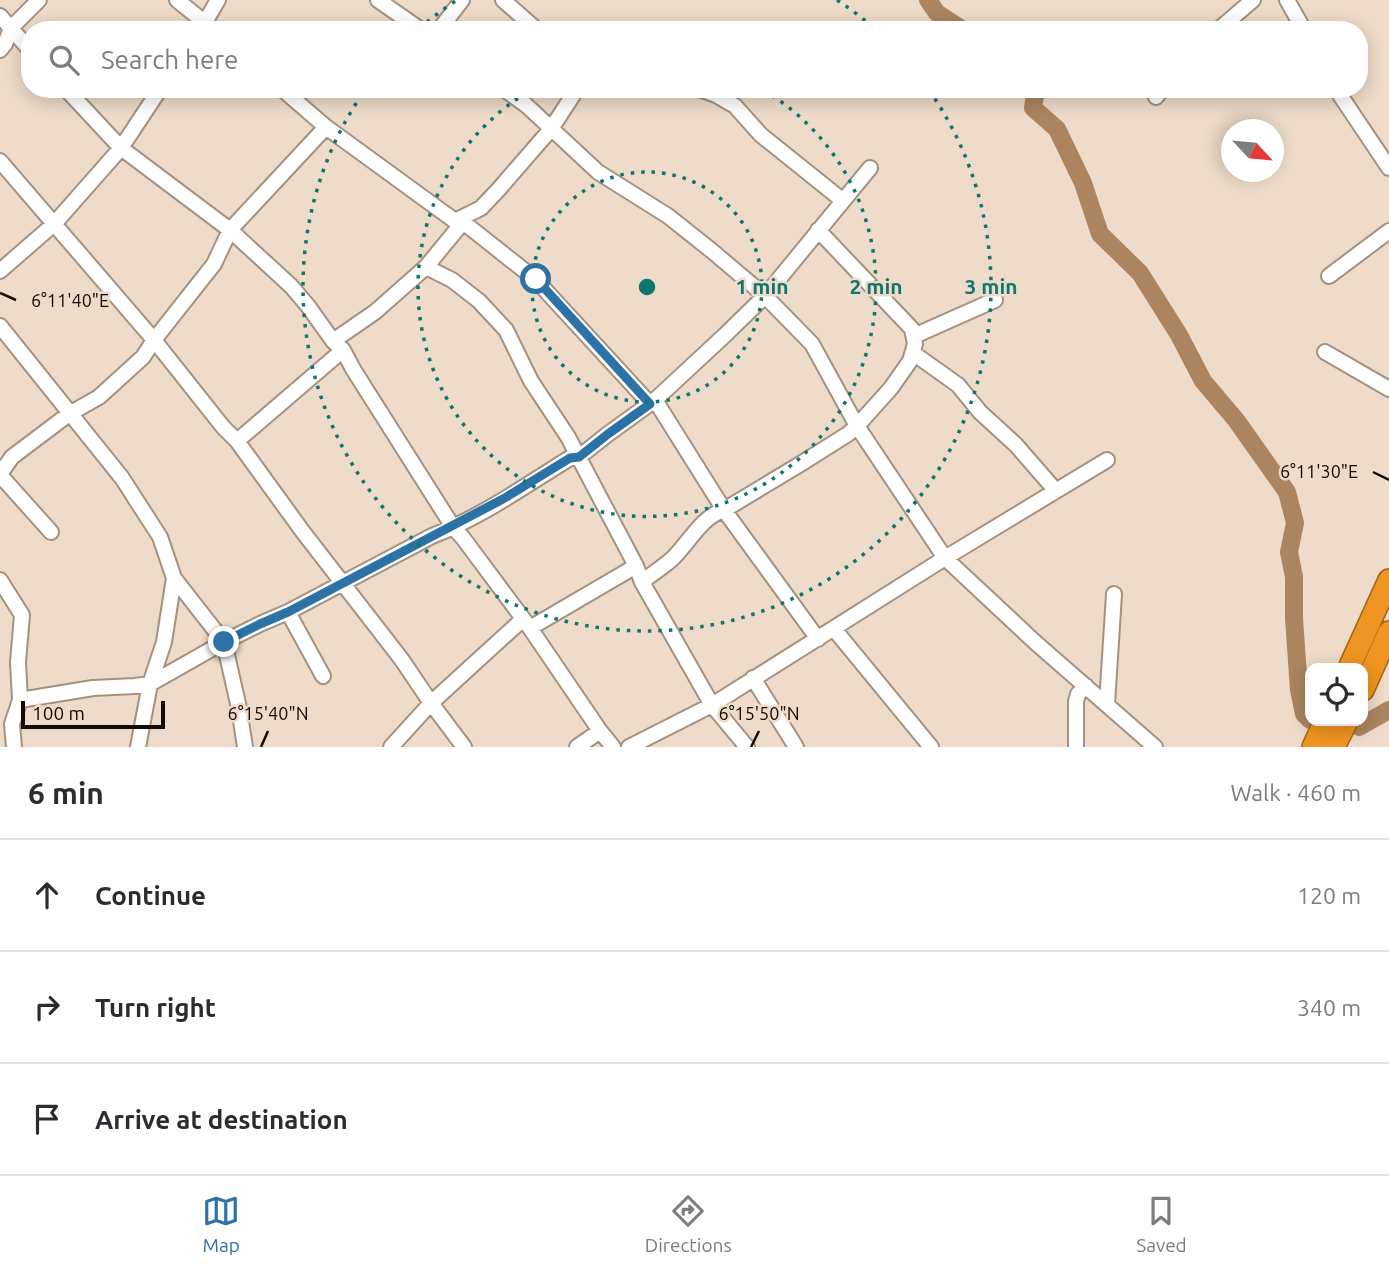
<!DOCTYPE html>
<html lang="en">
<head>
<meta charset="utf-8">
<style>
	:root { --surface:#fff; --page:#f7f7f7; --text:#2b2b33; --muted:#7c7c81; --line:#e1e1e2; --accent:#2d72a7 }
	body { margin:0; font-family:Ubuntu,sans-serif; background:var(--page); color:var(--text) }
	.controls { position:absolute; right:21px; bottom:21px; display:grid; overflow:hidden; border-radius:14px; box-shadow:0 4px 18px #0003 }
	.controls button { width:63px; height:63px; display:grid; place-items:center; padding:0; border:0; border-bottom:2px solid var(--line); background:var(--surface); color:var(--text); font:35px sans-serif }
	.compass { position:absolute; left:1221px; top:119px; width:63px; height:63px; border-radius:50%; background:var(--surface); box-shadow:0 4px 18px #0003; rotate:116deg }
	.scale { position:absolute; left:21px; bottom:18px; width:144px; box-sizing:border-box; padding-left:7px; border:4px solid #110a05; border-top:0; font-size:19px; line-height:24px; white-space:nowrap; color:#110a05; -webkit-text-stroke:5px #eedbc9; paint-order:stroke }
	.stop { position:absolute; width:21px; height:21px; margin:-16px; border:5px solid #2d72a7; border-radius:50%; background:#fff }
	.stop.end { background:#2d72a7; border-color:#fff; box-shadow:0 2px 7px #0008 }
	.list { margin:0; padding:0; list-style:none }
	h2 { display:flex; justify-content:space-between; align-items:center; height:91px; margin:0; padding:0 28px; font-size:30px }
	h2 small { font-size:23px; font-weight:400; color:var(--muted) }
	.list li { display:grid; grid-template-columns:46px 1fr auto; gap:21px; align-items:center; box-sizing:border-box; height:112px; padding:0 28px; border-top:2px solid var(--line) }
	.list b { display:block; font-size:26px; white-space:nowrap }
	.list em { font-size:23px; font-style:normal; color:var(--muted) }
	.icon { flex:none; width:38px; height:38px; fill:none; stroke:currentColor; stroke-width:2; stroke-linecap:round; stroke-linejoin:round }
	.map { position:relative; flex:none; width:1389px; height:747px; overflow:hidden }
	.search { position:absolute; background:var(--surface); box-shadow:0 4px 18px #0003; left:21px; right:21px; top:21px; height:77px; display:flex; align-items:center; gap:18px; box-sizing:border-box; padding:0 24px; border-radius:28px; color:var(--muted); font-size:26px }
	.sheet { height:427px; background:var(--surface) }
	nav { display:flex; justify-content:space-around; align-items:center; box-sizing:border-box; height:98px; border-top:2px solid var(--line); background:var(--surface); font-size:19px; color:var(--muted) }
	nav a { display:grid; justify-items:center; gap:4px }
	nav .on { color:var(--accent) }
	.map>svg:first-child { display:block }
	.lines { fill:none; stroke-linecap:round; stroke-linejoin:round }
	.river { stroke:#ac8560; stroke-width:18 }
	.minor-casing { stroke:#a49281; stroke-width:18 }
	.highway-casing { stroke:#a26417; stroke-width:24 }
	.minor { stroke:#fff; stroke-width:14 }
	.highway { stroke:#f09521; stroke-width:21 }
	.route { stroke:#2d72a7; stroke-width:9 }
	.ticks { fill:none; stroke:#110a05; stroke-width:2.5 }
	.ring { fill:none; stroke:#0f766e; stroke-width:3.5; stroke-dasharray:3.5 7 }
	.ticks-label { font-size:18px; text-anchor:middle; fill:#110a05; stroke:#eedbc9; stroke-width:5; stroke-linejoin:round; paint-order:stroke }
	.centre { fill:#0f766e; stroke:#eedbc9; stroke-width:3.5 }
	.ring-label { font-size:21px; text-anchor:middle; font-weight:bold; fill:#0f766e; stroke:#eedbc9; stroke-width:5; stroke-linejoin:round; paint-order:stroke }
</style>
</head>
<body>
<div class="map">
<svg width="1389" height="747" viewBox="0 0 1389 747">
	<rect width="100%" height="100%" fill="#eedbc9"/>
	<g class="lines">
		<path class="river" d="M928,0L937,13L963,30
			M1036,89L1033,108L1057,129L1083,183L1100,234L1140,273L1179,335L1203,381L1236,420L1287,492L1295,523L1289,552L1294,577V618L1299,690L1304,714L1310,720
			M1353,721L1359,727L1389,710"/>
		<g class="minor-casing">
			<path id="minor" d="M177,0L214,30
				M378,0L421,30
				M503,0L537,30
				M1287,0L1304,30
				M0,16L30,50
				M201,29L218,0
				M439,30L462,0
				M1218,30L1253,0
				M0,50L5,44L11,28L39,0
				M66,89L121,148L230,230L291,286L308,306L333,341L343,350L353,369L453,527L463,538L530,628L600,731L613,747
				M282,89L326,127L455,221L463,222L535,279L650,404
				M504,89L526,105L598,172L668,216L712,251L765,296L812,344L857,426L945,558L1036,643L1155,747
				M699,89L716,95L735,106L761,135L842,200
				M1336,89L1389,168
				M1156,97L1162,89
				M0,161L154,340L223,427L237,441L303,532L402,660L431,703L464,747
				M455,221L481,208L499,189L551,129L577,89
				M426,267L452,280L479,301L506,330L531,381L568,437L636,566L642,582L712,705L747,747
				M0,271L54,224L121,148L160,89
				M1329,276L1389,231
				M0,326L122,478L160,537L174,578L224,642L239,708L245,747
				M914,336L995,300
				M333,341L375,312L426,267L463,222
				M1325,352L1389,389
				M913,353L958,385L980,412L1016,445L1056,491
				M655,400L724,510L818,639
				M237,441L343,350
				M0,474L12,457L69,414L99,397L143,357L154,340L214,264L230,230L326,127
				M0,475L51,532
				M0,580L22,615L18,662L20,700L12,724L14,747
				M642,582C652,574 663,567 672,559C688,544 702,516 724,510L802,463L848,434L857,426L891,388L910,361L915,344L912,329L818,230
				M288,612L323,676
				M530,628L636,566
				M834,629L931,747
				M753,678L796,747
				M20,700L93,688L135,686L150,684L224,642L260,624L288,612L432,536C481,517 525,486 570,458L579,457L608,434L655,400L725,335L765,296L870,168
				M1107,704L1114,594
				M138,747L150,684L164,642L174,578
				M391,747L431,703L523,619
				M577,747L600,731
				M629,747L712,705L945,558L1107,460
				M1076,747V702L1078,694L1086,686"/>
		</g>
		<g class="highway-casing">
			<path id="highway" d="M1349,668L1389,580
				M1363,690L1389,632
				M1313,747L1325,721
				M1334,747L1347,721"/>
		</g>
		<use href="#minor" class="minor"/>
		<use href="#highway" class="highway"/>
	</g>
	<g class="lines">
		<path class="route" d="M224,642L260,624L288,612L503,499L570,458L579,457L608,434L650,404L536,279"/>
	</g>
	<path class="ticks" d="M0,293L16,300M1373,472L1389,480M261,747L268,731M751,747L759,731"/>
	<g class="ring">
		<circle cx="647" cy="287" r="115"/>
		<path d="M763 90A229 229 0 1 1 531 90"/>
		<path d="M419 29A344 344 0 0 1 457 0M837 0A344 344 0 0 1 875 29M929 90A344 344 0 1 1 365 90"/>
	</g>
	<g class="ticks-label">
		<text x="70" y="307">6°11'40"E</text>
		<text x="1319" y="478">6°11'30"E</text>
		<text x="268" y="720">6°15'40"N</text>
		<text x="759" y="720">6°15'50"N</text>
	</g>
	<circle cx="647" cy="287" r="10" class="centre"/>
	<g class="ring-label">
		<text x="762" y="294">1 min</text>
		<text x="876" y="294">2 min</text>
		<text x="991" y="294">3 min</text>
	</g>
</svg>
<div class="controls">
<button><svg class="icon" aria-label="locate" viewBox="0 0 24 24"><circle cx="12" cy="12" r="6"/><path d="M12 2v4M12 18v4M2 12h4M18 12h4"/></svg></button>
</div>
<svg class="compass" viewBox="-18 -18 36 36"><path d="M0-13l5 13h-10z" fill="#e53935"/><path d="M0 13l5-13h-10z" fill="#7c7c81"/></svg>
<div class="scale">100 m</div>
<div class="stop" style="left:536px;top:279px"></div>
<div class="stop end" style="left:224px;top:642px"></div>
<div class="search"><svg class="icon" aria-label="search" viewBox="0 0 24 24"><circle cx="10" cy="10" r="6"/><path d="M15 15l6 6"/></svg>Search here</div>
</div>
<section class="sheet">
<h2>6 min<small>Walk · 460 m</small></h2>
<ul class="list">
<li><svg class="icon" aria-label="ahead" viewBox="0 0 24 24"><path d="M12 20V5M6 11l6-6 6 6"/></svg><div><b>Continue</b></div><em>120 m</em></li>
<li><svg class="icon" aria-label="right" viewBox="0 0 24 24"><path d="M7 20v-9h11M14 6l5 5-5 5"/></svg><div><b>Turn right</b></div><em>340 m</em></li>
<li><svg class="icon" aria-label="arrive" viewBox="0 0 24 24"><path d="M6 21V4h12l-3 4 3 4H6"/></svg><div><b>Arrive at destination</b></div></li>
</ul>
</section>
<nav>
<a class="on"><svg class="icon" aria-label="map" viewBox="0 0 24 24"><path d="M3 6l6-2 6 2 6-2v14l-6 2-6-2-6 2zM9 4v14M15 6v14"/></svg>Map</a>
<a><svg class="icon" aria-label="directions" viewBox="0 0 24 24"><path d="M12 3l9 9-9 9-9-9zM9 14v-3h6M13 9l2 2-2 2"/></svg>Directions</a>
<a><svg class="icon" aria-label="saved" viewBox="0 0 24 24"><path d="M7 4h10v16l-5-4-5 4z"/></svg>Saved</a>
</nav>
</body>
</html>
